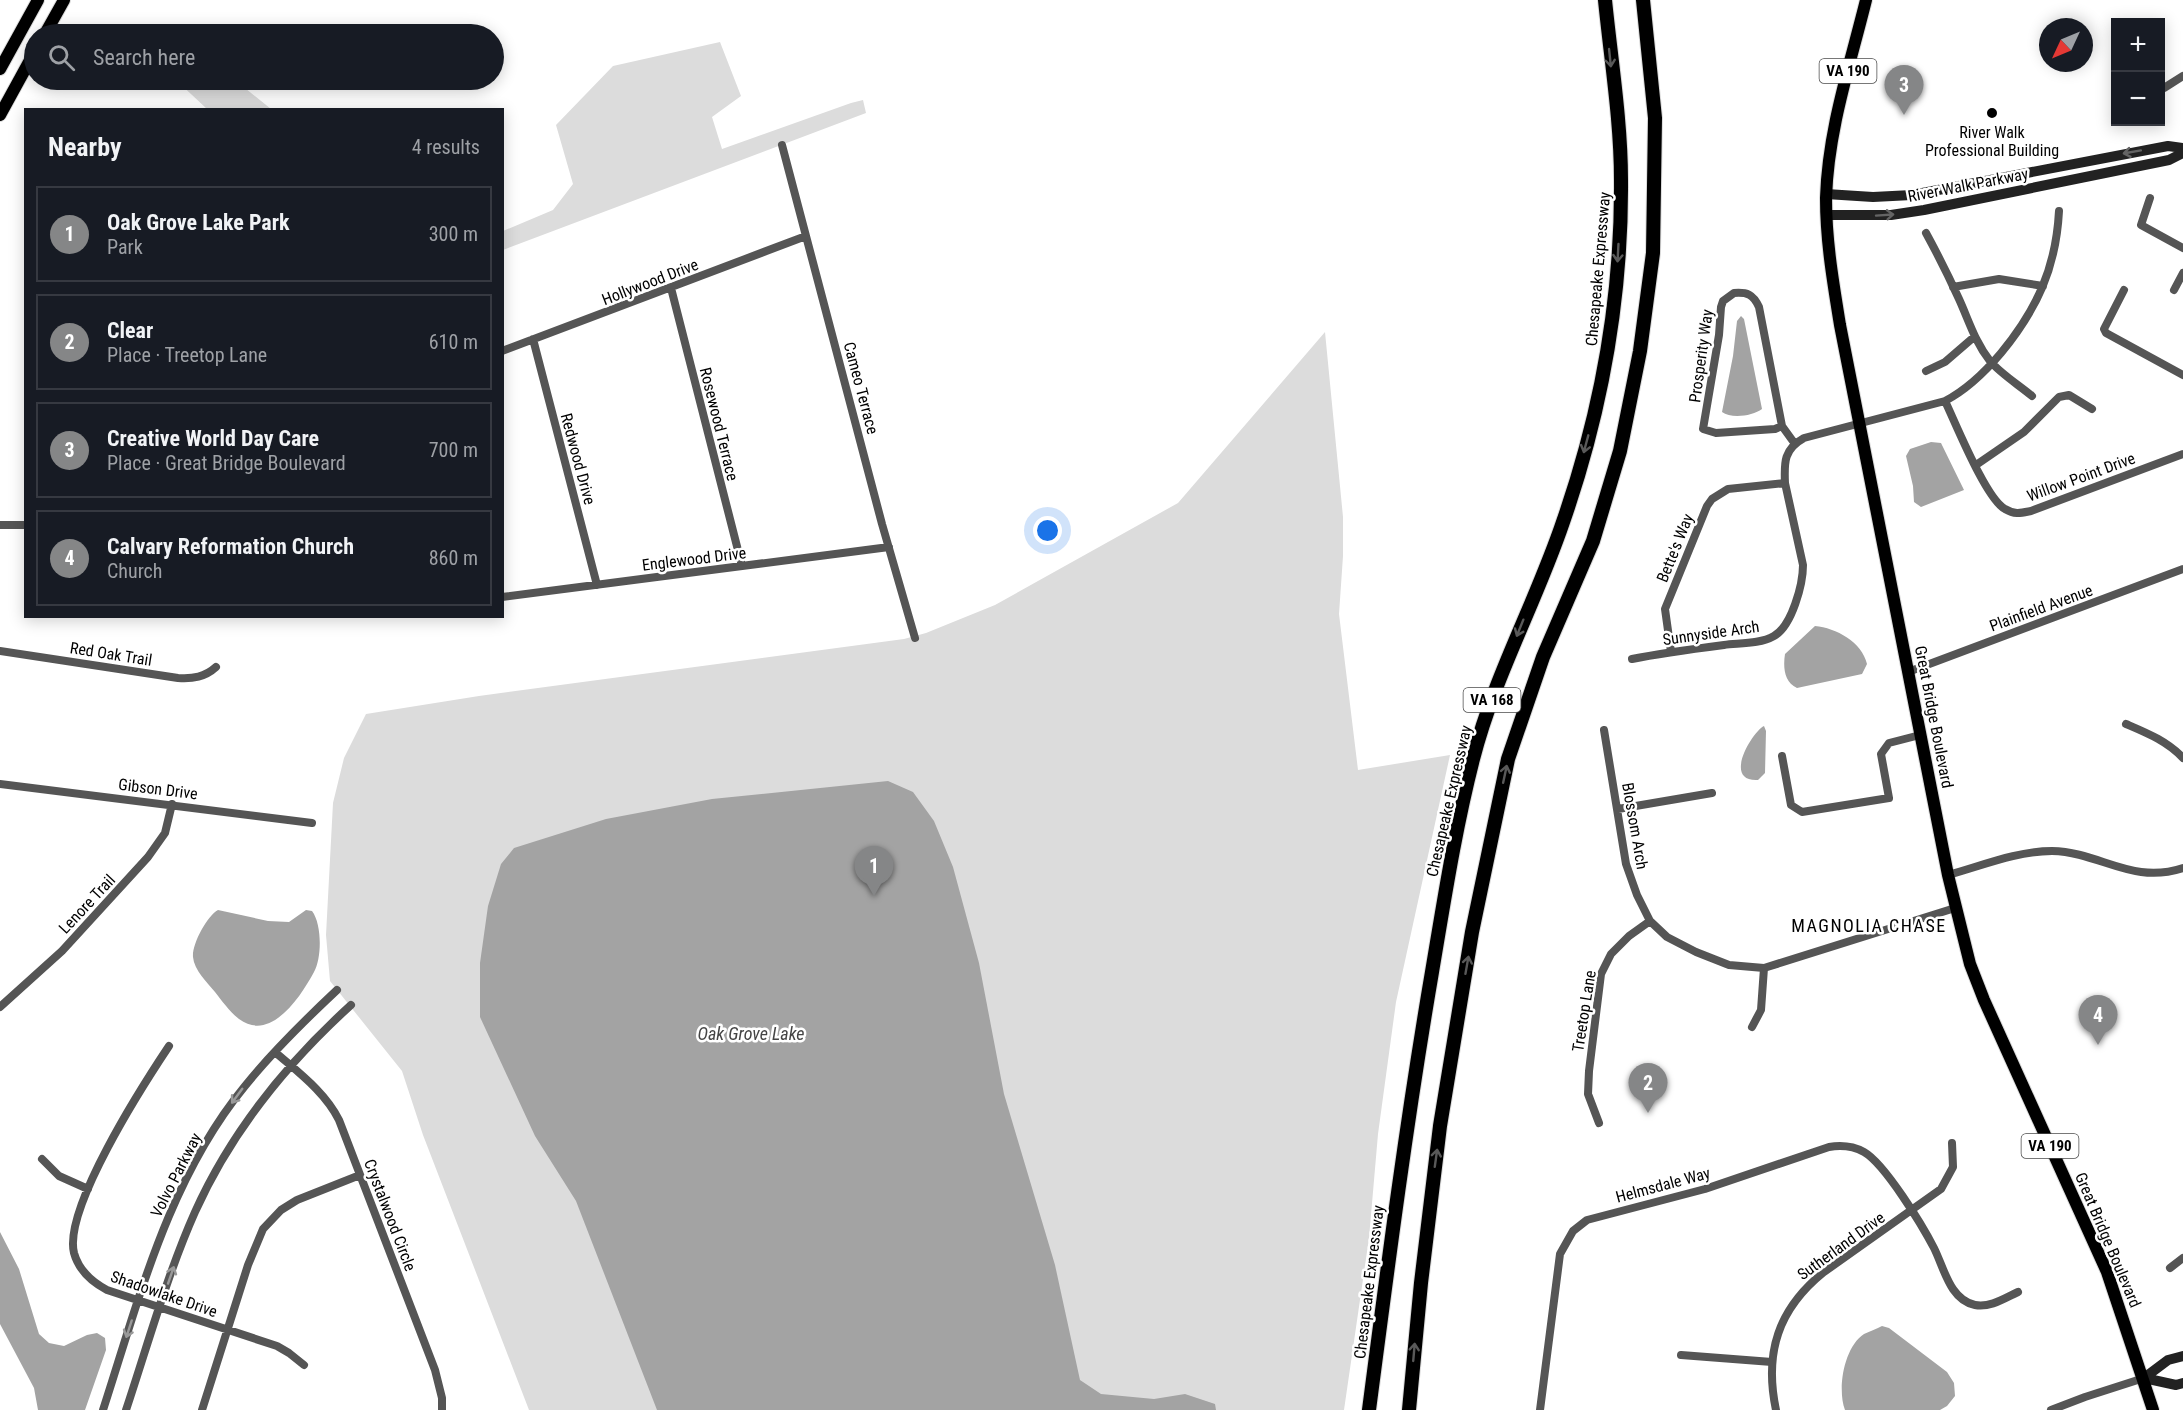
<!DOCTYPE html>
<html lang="en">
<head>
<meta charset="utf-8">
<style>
	:root { --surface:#171b24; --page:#20242c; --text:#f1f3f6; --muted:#9ea1a6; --line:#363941; --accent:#858687 }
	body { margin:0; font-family:"Roboto Condensed",sans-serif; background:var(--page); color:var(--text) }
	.controls { position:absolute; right:18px; top:18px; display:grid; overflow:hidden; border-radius:0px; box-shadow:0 3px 15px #0003 }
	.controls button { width:54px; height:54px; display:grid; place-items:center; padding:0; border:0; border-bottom:2px solid var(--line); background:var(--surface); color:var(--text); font:30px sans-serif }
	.compass { position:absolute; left:2039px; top:18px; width:54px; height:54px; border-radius:50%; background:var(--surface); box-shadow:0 3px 15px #0003; rotate:226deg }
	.you { position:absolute; left:1048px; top:531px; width:21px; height:21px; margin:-15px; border:4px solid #fff; border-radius:50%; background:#1a73e8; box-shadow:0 0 0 9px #1a73e833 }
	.badge { display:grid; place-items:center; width:39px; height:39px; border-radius:50%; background:var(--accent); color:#fff; font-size:20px; font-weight:700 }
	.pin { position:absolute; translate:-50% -50px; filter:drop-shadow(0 2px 3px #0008) }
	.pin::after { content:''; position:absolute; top:32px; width:21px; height:18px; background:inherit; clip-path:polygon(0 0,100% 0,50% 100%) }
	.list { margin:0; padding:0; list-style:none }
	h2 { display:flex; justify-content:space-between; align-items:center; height:78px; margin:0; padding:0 24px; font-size:26px }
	h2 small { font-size:20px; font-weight:400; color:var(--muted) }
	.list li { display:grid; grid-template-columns:39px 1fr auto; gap:18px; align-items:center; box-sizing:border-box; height:96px; margin:0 12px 12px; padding:0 12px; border:2px solid var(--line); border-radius:0px }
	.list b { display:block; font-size:22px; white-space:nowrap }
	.list p { margin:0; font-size:20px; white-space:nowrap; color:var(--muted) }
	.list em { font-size:20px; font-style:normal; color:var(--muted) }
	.icon { flex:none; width:33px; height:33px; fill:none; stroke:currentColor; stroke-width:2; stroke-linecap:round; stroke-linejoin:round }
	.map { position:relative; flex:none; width:2183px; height:1410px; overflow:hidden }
	.search { position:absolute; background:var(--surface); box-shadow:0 3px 15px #0003; left:24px; top:24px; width:480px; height:66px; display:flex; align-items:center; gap:15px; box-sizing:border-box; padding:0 21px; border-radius:33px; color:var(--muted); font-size:22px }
	.panel { position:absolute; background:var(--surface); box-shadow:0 3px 15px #0003; left:24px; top:108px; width:480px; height:510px; border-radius:0px }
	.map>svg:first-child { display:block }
	.green { fill:#dcdcdc }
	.water { fill:#a3a3a3 }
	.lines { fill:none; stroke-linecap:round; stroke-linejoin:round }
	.primary-casing { stroke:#dbdbdb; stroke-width:14 }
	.highway-casing { stroke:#dbdbdb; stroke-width:16 }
	.street { stroke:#555; stroke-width:8 }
	.secondary { stroke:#222; stroke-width:10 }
	.primary { stroke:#000; stroke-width:12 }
	.highway { stroke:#000; stroke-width:14 }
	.oneway { stroke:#595959 }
	.oneway2 { stroke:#646464 }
	.oneway3 { stroke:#999 }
	.poi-dot { fill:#000; stroke:#fff; stroke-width:2 }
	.labels { text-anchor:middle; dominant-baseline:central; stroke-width:5; stroke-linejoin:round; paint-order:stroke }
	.shield { fill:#fff; stroke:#4c4c4c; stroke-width:1.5 }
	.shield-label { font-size:15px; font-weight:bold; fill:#000 }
	.poi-label { font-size:16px; fill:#000; stroke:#fff }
	.street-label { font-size:16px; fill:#000; stroke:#fff }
	.neighbourhood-label { font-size:18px; letter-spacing:1.5px; fill:#000; stroke:#fff }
	.water-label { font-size:18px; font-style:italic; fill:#444; stroke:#fff }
</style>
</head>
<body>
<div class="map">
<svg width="2183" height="1410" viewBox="0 0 2183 1410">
	<rect width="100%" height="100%" fill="#fff"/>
	<path class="green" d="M720,42L741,96L712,117L722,149L851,103L863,100L866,113L503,250V231L553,210L573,184L556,125L613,66Z
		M176,80H235L271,109H207Z
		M1325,332L1343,517V556L1339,614L1358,770L1450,755L1396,1002L1378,1134L1369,1238L1344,1410H529L423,1135L402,1071L330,981L326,935L333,803L344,758L366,714L479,696L904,639L926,633L995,605L1178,503Z"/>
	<path class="water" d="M1741,316L1744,319L1762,409C1753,416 1731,419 1722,412L1733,356L1737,321Z
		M1931,442L1941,443L1964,490L1921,507L1914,502L1913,486L1906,456L1910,449Z
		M1815,626C1836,628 1862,642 1867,664L1862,674L1797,688C1784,682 1783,667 1785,654Z
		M1764,726L1766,731L1765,773L1758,780C1722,782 1752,732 1764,726Z
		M888,781L913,792L934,821L953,867L979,963L1004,1094L1055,1265L1080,1380L1101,1394L1154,1399L1185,1394L1215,1404L1216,1410H657L576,1201L535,1136L480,1017V963L488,906L501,864L514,848L606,819L712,799Z
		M218,910L268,921L289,922L306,910L312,911C322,924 322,958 314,972C301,996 271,1043 239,1019C230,1012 222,1001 215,992C207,982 194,970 193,957C192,944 207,916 218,910Z
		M0,1232L19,1269L39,1334L49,1343L64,1346L87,1335L97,1333L105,1338L106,1350L85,1410H38L34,1388L0,1324Z
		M1882,1326L1889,1328L1947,1372L1954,1383L1955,1396L1947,1406L1940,1410H1845C1837,1389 1844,1347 1864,1334C1870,1331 1877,1329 1882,1326Z"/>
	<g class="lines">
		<g class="primary-casing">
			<path id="primary" d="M1866,0C1850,65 1828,130 1826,198C1826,241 1833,282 1840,325L1948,875L1970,964L1984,1000L2107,1272L2153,1410
				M45,34L64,0
				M0,69L38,0
				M0,115L34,53"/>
		</g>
		<g class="highway-casing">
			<path id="highway" d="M1369,1410C1388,1264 1407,1118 1432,972C1444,901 1455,829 1473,759C1494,677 1536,602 1563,522C1601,413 1622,296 1621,180C1621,121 1611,60 1605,0
				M1409,1410L1421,1283L1440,1126L1472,932L1508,759L1543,657L1593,541L1620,451L1640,351L1653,253L1655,118L1643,0"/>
		</g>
		<path class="street" d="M2164,88L2183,76
			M782,145L882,524L915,638
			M2150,198L2141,225L2183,248
			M1926,233C1938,255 1949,277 1959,299C1969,321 1975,342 1990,361C2001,374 2019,385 2032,396
			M1953,287L1999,279L2043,286
			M671,288L742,566
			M2124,290L2104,329L2106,333L2183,375
			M2174,290L2183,273
			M533,339L597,585
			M502,351L806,236
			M1926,371L1945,362L1974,337
			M1945,401C1956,424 1986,499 2005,509C2015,515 2021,513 2031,511L2183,454
			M1782,426L1775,429L1716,433L1703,429L1719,335L1721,307L1723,301L1734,293C1747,292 1753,294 1759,307L1782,426L1795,444
			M1976,465L2024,432L2059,397L2069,395L2092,409
			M0,525H26
			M502,597L889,547
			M0,651L178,678C193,679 205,677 216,667
			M1671,652L1665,609L1707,506L1712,499L1728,489L1785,483C1784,462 1784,449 1804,438L1945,401C1968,389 1985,372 2001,353C2037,309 2056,268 2059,211
			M1632,659C1662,653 1693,649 1724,645C1740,643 1760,644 1774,636C1792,626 1803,584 1803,565L1785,483
			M1908,672L2183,569
			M2126,724C2147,733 2167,741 2183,758
			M1604,730L1626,864L1637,895L1650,921L1667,937L1696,952L1729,965L1764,968L1955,908
			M1782,756L1791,805L1802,812L1889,798L1881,754L1889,743L1920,735
			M0,784L312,823
			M1618,809L1712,793
			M1948,875C1981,866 2017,851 2052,851C2100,852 2132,885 2183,868
			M0,1007L62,951L148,857L165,833L172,804
			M1752,1027L1761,1010L1764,968
			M169,1046C143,1085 63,1209 74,1253C79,1271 92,1282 107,1290L277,1346L289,1353L304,1365
			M275,1052C299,1073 325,1092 339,1120L435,1370L442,1398V1410
			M1599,1123L1588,1094L1589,1071L1601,974L1611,954L1629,936L1650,921
			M42,1159L59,1176L88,1189
			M2170,1268L2183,1258
			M1681,1355L1772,1362
			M103,1410C139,1299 169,1178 245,1086C273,1051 305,1020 337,990
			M126,1410C148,1344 167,1275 195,1212C231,1132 286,1064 351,1005
			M202,1410L248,1265L263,1229L281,1210L297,1200L360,1175
			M1540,1410L1560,1254L1573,1231L1587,1220L1705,1189L1829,1147C1841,1145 1853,1146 1864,1152C1885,1164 1922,1225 1934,1248C1944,1268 1950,1300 1975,1305C1990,1308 2005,1298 2018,1292
			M1776,1410C1764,1353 1778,1309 1824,1272L1941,1189L1953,1167L1952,1143
			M2051,1410L2085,1397L2144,1378"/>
		<path class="secondary" d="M1826,194L1873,197L1912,195L2168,146L2183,148
			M1826,215H1891L1924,210L2169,160L2183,153
			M2144,1378L2168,1360L2183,1356
			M2144,1378L2176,1385L2183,1383"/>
		<use href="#primary" class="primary"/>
		<use href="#highway" class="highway"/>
	</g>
	<defs><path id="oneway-shaft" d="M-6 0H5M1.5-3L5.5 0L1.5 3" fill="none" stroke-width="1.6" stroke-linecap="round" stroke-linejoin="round" transform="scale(1.5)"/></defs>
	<g class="oneway">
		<use href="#oneway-shaft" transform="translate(1610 58) rotate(84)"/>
		<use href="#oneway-shaft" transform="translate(1618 253) rotate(93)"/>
		<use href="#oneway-shaft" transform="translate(1586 444) rotate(105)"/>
		<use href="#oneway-shaft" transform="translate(1520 628) rotate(112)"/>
		<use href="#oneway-shaft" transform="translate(1505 774) rotate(-78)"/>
		<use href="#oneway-shaft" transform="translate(1467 965) rotate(-80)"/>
		<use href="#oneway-shaft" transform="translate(1436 1158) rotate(-82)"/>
		<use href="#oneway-shaft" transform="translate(1414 1352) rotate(-85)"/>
	</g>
	<g class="oneway2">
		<use href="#oneway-shaft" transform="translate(2132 152) rotate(170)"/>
		<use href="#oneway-shaft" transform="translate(1885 215) rotate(-4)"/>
	</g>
	<g class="oneway3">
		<use href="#oneway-shaft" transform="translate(237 1096) rotate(126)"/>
		<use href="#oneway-shaft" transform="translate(171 1275) rotate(-71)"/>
		<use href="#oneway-shaft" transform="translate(129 1329) rotate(108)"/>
	</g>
	<circle class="poi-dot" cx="1992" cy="113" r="6"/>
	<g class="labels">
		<g class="shield">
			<rect x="1819.5" y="59" width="57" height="24" rx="4.5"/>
			<rect x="1463.5" y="688" width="57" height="24" rx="4.5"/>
			<rect x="2021.5" y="1134" width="57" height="24" rx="4.5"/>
		</g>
		<g class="shield-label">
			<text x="1848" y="71">VA 190</text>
			<text x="1492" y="700">VA 168</text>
			<text x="2050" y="1146">VA 190</text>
		</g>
		<g class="poi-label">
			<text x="1992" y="132">River Walk<tspan x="1992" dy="18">Professional Building</tspan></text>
		</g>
		<g class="street-label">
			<text transform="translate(1968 185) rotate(-11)">River Walk Parkway</text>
			<text transform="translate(1598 269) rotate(-85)">Chesapeake Expressway</text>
			<text transform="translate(650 282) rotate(-21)">Hollywood Drive</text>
			<text transform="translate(1701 356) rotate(-82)">Prosperity Way</text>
			<text transform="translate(861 388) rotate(75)">Cameo Terrace</text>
			<text transform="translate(719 424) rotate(76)">Rosewood Terrace</text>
			<text transform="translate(578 459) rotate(75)">Redwood Drive</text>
			<text transform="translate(2081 477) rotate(-20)">Willow Point Drive</text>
			<text transform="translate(1675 548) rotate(-68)">Bette's Way</text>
			<text transform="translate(694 559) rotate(-7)">Englewood Drive</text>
			<text transform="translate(2041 608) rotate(-20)">Plainfield Avenue</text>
			<text transform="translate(1711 633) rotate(-8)">Sunnyside Arch</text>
			<text transform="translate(111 654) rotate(9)">Red Oak Trail</text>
			<text transform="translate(1934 717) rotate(79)">Great Bridge Boulevard</text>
			<text transform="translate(158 789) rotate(7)">Gibson Drive</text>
			<text transform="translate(1449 801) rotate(-77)">Chesapeake Expressway</text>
			<text transform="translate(1635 826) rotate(80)">Blossom Arch</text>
			<text transform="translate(87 904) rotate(-47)">Lenore Trail</text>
			<text transform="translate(1584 1011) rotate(-81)">Treetop Lane</text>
			<text transform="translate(176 1175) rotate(-63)">Volvo Parkway</text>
			<text transform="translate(1663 1185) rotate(-15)">Helmsdale Way</text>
			<text transform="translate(390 1215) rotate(69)">Crystalwood Circle</text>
			<text transform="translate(2108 1240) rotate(67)">Great Bridge Boulevard</text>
			<text transform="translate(1841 1246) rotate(-36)">Sutherland Drive</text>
			<text transform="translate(1369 1282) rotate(-83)">Chesapeake Expressway</text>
			<text transform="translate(164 1294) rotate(19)">Shadowlake Drive</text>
		</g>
		<g class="neighbourhood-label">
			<text x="1869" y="925">MAGNOLIA CHASE</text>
		</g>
		<g class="water-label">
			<text x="751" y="1033">Oak Grove Lake</text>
		</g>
	</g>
</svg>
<div class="controls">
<button>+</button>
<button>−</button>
</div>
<svg class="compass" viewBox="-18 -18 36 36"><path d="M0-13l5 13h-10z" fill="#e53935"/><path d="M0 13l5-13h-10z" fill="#9ea1a6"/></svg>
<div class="you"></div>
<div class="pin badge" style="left:874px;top:896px">1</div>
<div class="pin badge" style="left:1648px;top:1113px">2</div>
<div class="pin badge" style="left:1904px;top:115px">3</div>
<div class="pin badge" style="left:2098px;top:1045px">4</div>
<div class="search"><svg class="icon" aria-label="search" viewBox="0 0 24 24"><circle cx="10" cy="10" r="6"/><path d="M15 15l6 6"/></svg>Search here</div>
<section class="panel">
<h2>Nearby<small>4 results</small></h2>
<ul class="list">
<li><span class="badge">1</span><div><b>Oak Grove Lake Park</b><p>Park</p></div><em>300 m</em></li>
<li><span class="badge">2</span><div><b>Clear</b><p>Place · Treetop Lane</p></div><em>610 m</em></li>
<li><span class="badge">3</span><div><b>Creative World Day Care</b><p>Place · Great Bridge Boulevard</p></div><em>700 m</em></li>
<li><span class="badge">4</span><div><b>Calvary Reformation Church</b><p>Church</p></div><em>860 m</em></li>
</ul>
</section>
</div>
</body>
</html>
